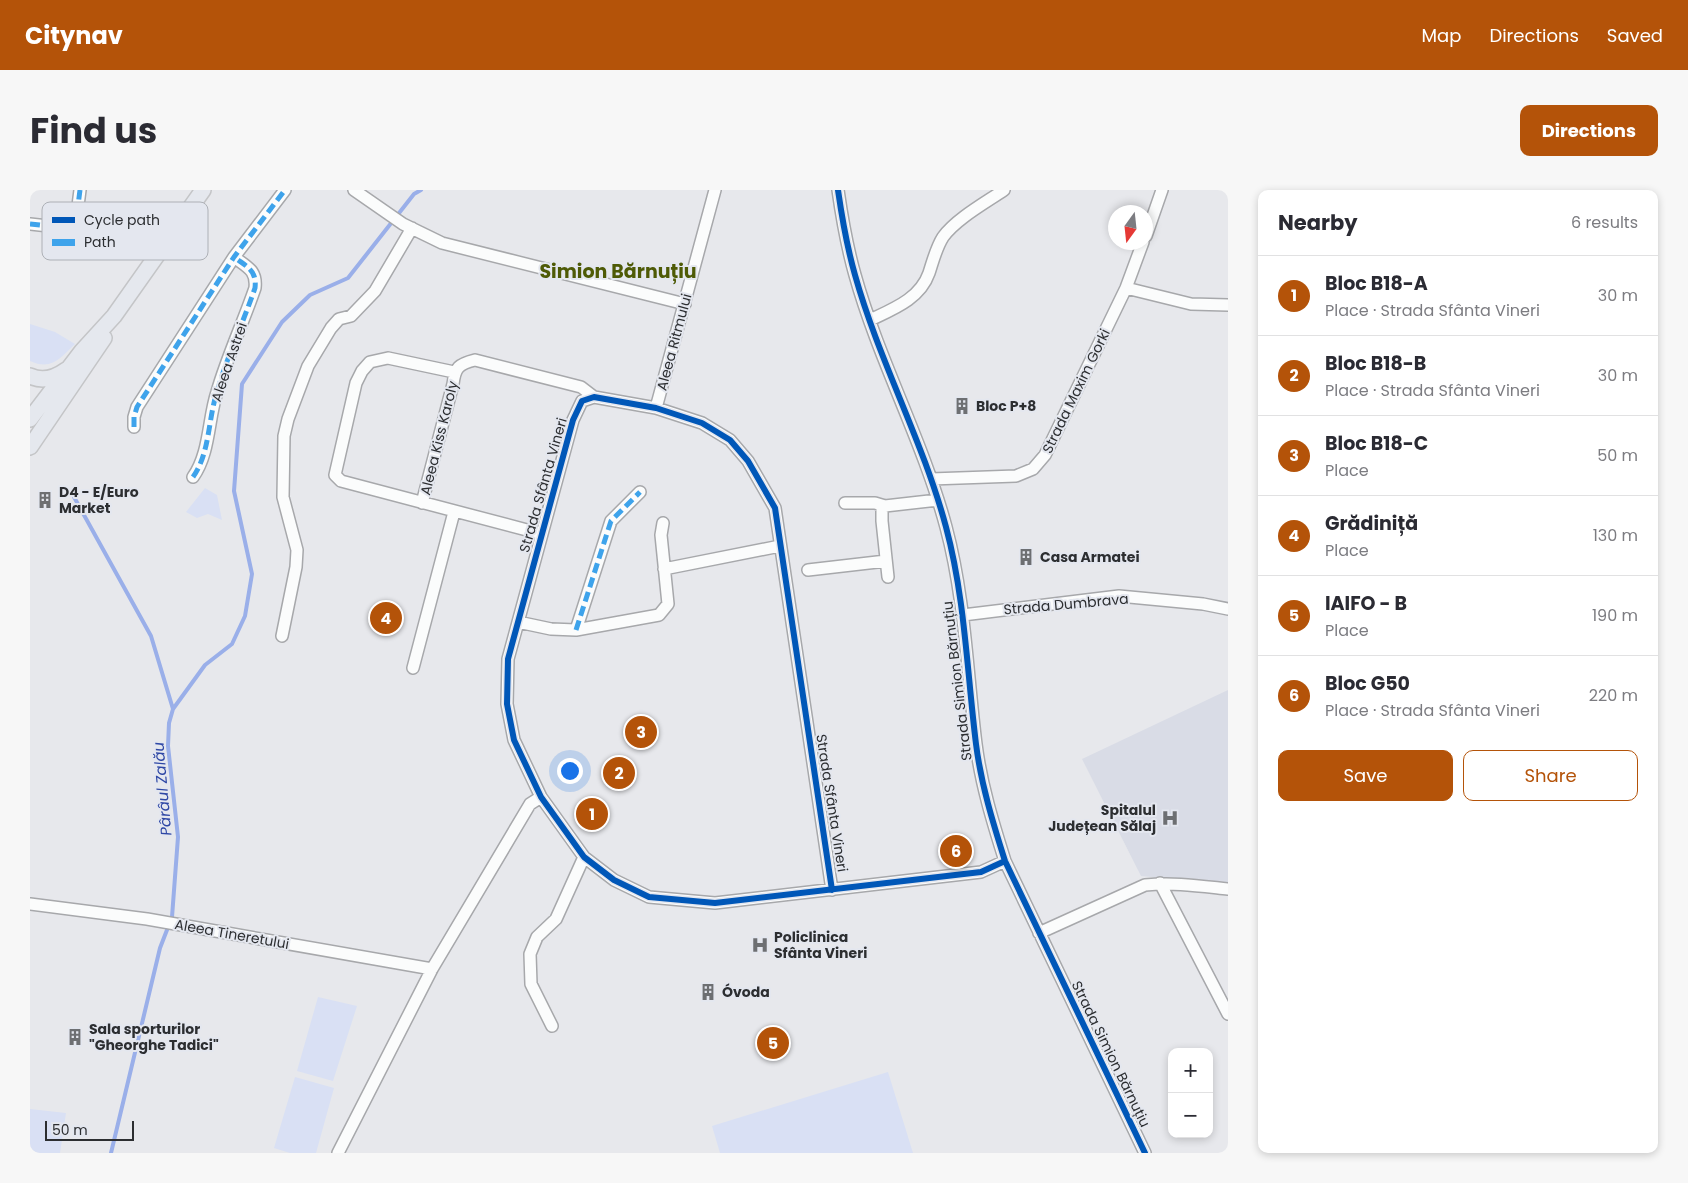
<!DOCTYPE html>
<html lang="en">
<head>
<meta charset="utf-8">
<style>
	:root { --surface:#fff; --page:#f7f7f7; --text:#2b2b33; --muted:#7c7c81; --line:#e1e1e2; --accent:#b45309 }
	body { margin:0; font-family:Poppins,sans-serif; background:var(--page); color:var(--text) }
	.controls { position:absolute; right:15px; bottom:15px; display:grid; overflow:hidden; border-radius:10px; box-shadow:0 2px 8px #0003 }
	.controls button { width:45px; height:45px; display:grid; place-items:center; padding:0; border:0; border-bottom:1px solid var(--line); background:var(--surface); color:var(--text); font:25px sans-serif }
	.compass { position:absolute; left:1078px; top:15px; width:45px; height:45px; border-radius:50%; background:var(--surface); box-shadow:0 2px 8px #0003; rotate:195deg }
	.scale { position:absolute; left:15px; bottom:12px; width:89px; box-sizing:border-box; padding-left:5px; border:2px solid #2c2e31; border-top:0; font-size:14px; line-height:18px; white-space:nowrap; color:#2c2e31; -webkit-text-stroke:4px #e4e7ef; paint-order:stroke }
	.you { position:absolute; left:539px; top:580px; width:18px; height:18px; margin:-12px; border:4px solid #fff; border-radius:50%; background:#1a73e8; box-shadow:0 0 0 8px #1a73e833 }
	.badge { display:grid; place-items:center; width:32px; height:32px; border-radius:50%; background:var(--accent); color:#fff; font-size:16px; font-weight:700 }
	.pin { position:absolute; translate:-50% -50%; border:2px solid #fff; box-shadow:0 1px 5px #0006 }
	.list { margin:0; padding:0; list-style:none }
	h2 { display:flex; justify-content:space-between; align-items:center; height:65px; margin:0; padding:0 20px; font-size:21px }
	h2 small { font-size:16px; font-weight:400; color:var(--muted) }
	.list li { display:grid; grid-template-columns:32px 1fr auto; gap:15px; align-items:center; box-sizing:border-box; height:80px; padding:0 20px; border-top:1px solid var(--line) }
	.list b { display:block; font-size:19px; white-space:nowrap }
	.list p { margin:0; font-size:16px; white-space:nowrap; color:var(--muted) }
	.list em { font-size:16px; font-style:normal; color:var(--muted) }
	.actions { display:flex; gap:10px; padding:15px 20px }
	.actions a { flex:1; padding:11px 0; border:1px solid var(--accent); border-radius:10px; text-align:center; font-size:18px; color:var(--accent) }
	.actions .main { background:var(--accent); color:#fff }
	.map { position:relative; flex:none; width:1198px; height:963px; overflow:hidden; border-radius:10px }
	header { display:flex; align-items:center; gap:30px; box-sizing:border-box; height:70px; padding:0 25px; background:var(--accent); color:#fff }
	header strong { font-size:24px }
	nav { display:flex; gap:28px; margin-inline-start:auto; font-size:18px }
	.intro { display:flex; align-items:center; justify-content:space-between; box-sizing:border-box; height:120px; padding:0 30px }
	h1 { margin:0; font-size:35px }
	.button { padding:12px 22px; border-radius:10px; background:var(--accent); color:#fff; font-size:18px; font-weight:700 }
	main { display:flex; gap:30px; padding:0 30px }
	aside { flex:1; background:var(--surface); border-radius:10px; box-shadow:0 2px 8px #0003 }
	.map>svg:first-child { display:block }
	.built { fill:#d9dce6 }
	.green { fill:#d9e0f4 }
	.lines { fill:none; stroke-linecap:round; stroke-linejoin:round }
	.stream { stroke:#9aafe9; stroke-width:4 }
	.minor-casing { stroke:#a7a8ab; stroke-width:14 }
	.major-casing { stroke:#c4c5c7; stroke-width:18 }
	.minor { stroke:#fbfcfc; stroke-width:11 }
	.major { stroke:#e5e8ee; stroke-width:15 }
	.quiet { stroke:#3ea3eb; stroke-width:5; stroke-dasharray:10 5; stroke-linecap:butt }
	.cycleway-casing { stroke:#e4e7ef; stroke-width:9 }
	.cycleway { stroke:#0057b8; stroke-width:6 }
	.labels { text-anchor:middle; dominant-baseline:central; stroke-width:4; stroke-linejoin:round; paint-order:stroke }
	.street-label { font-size:14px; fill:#2c2e31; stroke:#e4e7ef }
	.poi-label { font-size:14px; font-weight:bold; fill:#2c2e31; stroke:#e4e7ef; text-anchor:start }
	.water-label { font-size:15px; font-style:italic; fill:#2e47a5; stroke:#e4e7ef }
	.district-label { font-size:19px; font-weight:bold; fill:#4e5a06; stroke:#e4e7ef }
	.key { fill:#e4e7ef; stroke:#adb0b6; stroke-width:1 }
	.key-label { font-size:14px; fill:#2c2e31 }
</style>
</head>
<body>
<header>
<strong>Citynav</strong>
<nav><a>Map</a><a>Directions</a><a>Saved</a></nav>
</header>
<div class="intro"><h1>Find us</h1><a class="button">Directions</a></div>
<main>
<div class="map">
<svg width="1198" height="963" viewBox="0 0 1198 963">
	<rect width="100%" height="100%" fill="#e7e8ec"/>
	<path class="built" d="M1198,500V694L1111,686L1052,569Z"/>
	<path class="green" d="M0,134L25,142L45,154C30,168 22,181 0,171Z
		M175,298L187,305L192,330L178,324L167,328L156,322Z
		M288,807L327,816L303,891L267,881Z
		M858,882L883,963H690L682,936Z
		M265,887L304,898L286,963H260L244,958Z
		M0,919L36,923L30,963H0Z"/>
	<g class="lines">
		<path class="stream" d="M44,307L121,446L143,519
			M81,963L130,758L142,727L148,647L138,556L139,533L143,519L175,475L202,454L215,426L222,384L204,301L212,194L252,132L280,105L318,88L384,4L391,0"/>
		<g class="minor-casing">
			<path id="minor" d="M324,0L373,34L412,53L655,114
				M808,0C812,28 817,57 825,85C849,171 893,251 916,337C935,408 937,482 946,554C951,594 963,633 975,671L1115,963
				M0,34L45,39L50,0
				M1116,46L1132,0
				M1096,98L1161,114L1198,115
				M840,130C863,119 890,109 899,83C903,71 906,58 913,47C926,29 955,13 974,0
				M424,182L358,168L340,172L332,181L326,193L305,285L311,291L512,344
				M626,218L685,0
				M104,237V227L107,217L204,67L255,0
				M163,287C180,263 178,229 187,202C197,167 213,133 225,98C227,80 217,77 204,67
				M901,289L986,286L1003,279L1015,265L1096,98L1113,52
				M392,313L423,194C425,177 429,174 445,170L551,197L564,207
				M815,313H845L855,316
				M634,379L750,356
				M778,380L856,371
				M858,387L852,331V319L855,316L908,310
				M933,425L1089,406L1173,414L1198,419
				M488,432L521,439L546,440L629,425L638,414L631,345L633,333
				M546,440L581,331L610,302
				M252,446L266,377L267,360L253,307L254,246L258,229L278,176L301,138L309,129L321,126L345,101L382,38
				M383,478L424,322
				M1130,693L1198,824
				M802,700L745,318L718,271L700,250L672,233L626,218L564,207L552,211L543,230L478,469L477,514L484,550L511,607L554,667L584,690L619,707L685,713L951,682L975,671
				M0,714L117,729L402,779
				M1009,743L1115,695C1143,692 1170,696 1198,699
				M522,836L501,794L500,764L507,747L526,729L554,667
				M308,963L402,779L500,614L511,607"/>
		</g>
		<g class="major-casing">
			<path id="major" d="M0,186C13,192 25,188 36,180
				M0,229L52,161L84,126L173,0
				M0,257L74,148"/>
		</g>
		<use href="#minor" class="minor"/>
		<use href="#major" class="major"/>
		<path class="quiet" d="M0,34L45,39L50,0
			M104,237V227L107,217L204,67L255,0
			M163,287C180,263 178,229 187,202C197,167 213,133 225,98C227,80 217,77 204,67
			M546,440L581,331L610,302"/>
		<g class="cycleway-casing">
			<path id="cycleway" d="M808,0C812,28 817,57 825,85C849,171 893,251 916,337C935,408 937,482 946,554C951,594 963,633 975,671L1115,963
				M802,700L745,318L718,271L700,250L672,233L626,218L564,207L552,211L543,230L478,469L477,514L484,550L511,607L554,667L584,690L619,707L685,713L951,682L975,671"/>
		</g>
		<use href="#cycleway" class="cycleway"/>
	</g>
	<defs>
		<g id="building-bare" transform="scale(1.35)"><path d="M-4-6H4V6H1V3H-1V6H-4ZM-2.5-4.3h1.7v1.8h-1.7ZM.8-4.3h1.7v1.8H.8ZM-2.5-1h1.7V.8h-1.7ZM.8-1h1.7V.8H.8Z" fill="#6d6f72" stroke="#e4e7ef" stroke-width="2.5" paint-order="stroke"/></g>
		<g id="hospital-bare" transform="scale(1.35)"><path d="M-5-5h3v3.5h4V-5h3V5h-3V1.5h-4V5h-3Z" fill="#6d6f72" stroke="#e4e7ef" stroke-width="2.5" paint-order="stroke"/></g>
	</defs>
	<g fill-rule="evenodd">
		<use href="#building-bare" x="932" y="216"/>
		<use href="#building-bare" x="15" y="310"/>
		<use href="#building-bare" x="996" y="367"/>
		<use href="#hospital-bare" x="1140" y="628"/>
		<use href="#hospital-bare" x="730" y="755"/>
		<use href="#building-bare" x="678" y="802"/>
		<use href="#building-bare" x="45" y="847"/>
	</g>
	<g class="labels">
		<g class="street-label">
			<text transform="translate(644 152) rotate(-75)">Aleea Ritmului</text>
			<text transform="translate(199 172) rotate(-71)">Aleea Astrei</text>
			<text transform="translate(1046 201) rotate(-64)">Strada Maxim Gorki</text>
			<text transform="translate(409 248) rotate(-76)">Aleea Kiss Karoly</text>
			<text transform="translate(513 295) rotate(-74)">Strada Sfânta Vineri</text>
			<text transform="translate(1036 414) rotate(-5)">Strada Dumbrava</text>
			<text transform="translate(927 491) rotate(-97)">Strada Simion Bărnuțiu</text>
			<text transform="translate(802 613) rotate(81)">Strada Sfânta Vineri</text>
			<text transform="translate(202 744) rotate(10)">Aleea Tineretului</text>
			<text transform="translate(1081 864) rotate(64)">Strada Simion Bărnuțiu</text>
		</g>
		<g class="poi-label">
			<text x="946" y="216">Bloc P+8</text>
			<text x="29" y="302">D4 - E/Euro<tspan x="29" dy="16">Market</tspan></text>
			<text x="1010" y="367">Casa Armatei</text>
			<text x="1126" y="620" text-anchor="end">Spitalul<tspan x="1126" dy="16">Județean Sălaj</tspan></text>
			<text x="744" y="747">Policlinica<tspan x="744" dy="16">Sfânta Vineri</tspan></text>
			<text x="692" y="802">Óvoda</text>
			<text x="59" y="839">Sala sporturilor<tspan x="59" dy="16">"Gheorghe Tadici"</tspan></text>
		</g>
		<g class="water-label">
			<text transform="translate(132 599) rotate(-95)">Pârâul Zalău</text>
		</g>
		<g class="district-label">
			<text x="588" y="81">Simion Bărnuțiu</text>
		</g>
	</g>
	<rect x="12" y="12" width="166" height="58" rx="8" class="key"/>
	<rect x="22" y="27" width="23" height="6" fill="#0057b8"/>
	<rect x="22" y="49" width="23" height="7" fill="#3ea3eb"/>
	<g class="key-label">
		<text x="54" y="35">Cycle path</text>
		<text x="54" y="57">Path</text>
	</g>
</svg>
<div class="controls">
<button>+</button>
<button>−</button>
</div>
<svg class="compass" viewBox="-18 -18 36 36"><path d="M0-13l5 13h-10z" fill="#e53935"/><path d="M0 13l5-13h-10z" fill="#7c7c81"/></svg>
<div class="scale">50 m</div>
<div class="you"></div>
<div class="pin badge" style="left:562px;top:624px">1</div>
<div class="pin badge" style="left:589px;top:583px">2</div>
<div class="pin badge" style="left:611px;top:542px">3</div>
<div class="pin badge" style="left:356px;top:428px">4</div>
<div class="pin badge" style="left:743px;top:853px">5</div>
<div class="pin badge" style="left:926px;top:661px">6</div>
</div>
<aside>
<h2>Nearby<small>6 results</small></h2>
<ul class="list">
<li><span class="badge">1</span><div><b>Bloc B18-A</b><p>Place · Strada Sfânta Vineri</p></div><em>30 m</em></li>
<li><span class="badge">2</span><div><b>Bloc B18-B</b><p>Place · Strada Sfânta Vineri</p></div><em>30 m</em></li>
<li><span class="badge">3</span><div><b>Bloc B18-C</b><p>Place</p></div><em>50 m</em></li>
<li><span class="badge">4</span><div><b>Grădiniță</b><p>Place</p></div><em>130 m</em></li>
<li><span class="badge">5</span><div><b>IAIFO - B</b><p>Place</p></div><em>190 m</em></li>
<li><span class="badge">6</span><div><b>Bloc G50</b><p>Place · Strada Sfânta Vineri</p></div><em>220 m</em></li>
</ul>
<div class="actions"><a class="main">Save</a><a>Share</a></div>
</aside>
</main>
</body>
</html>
